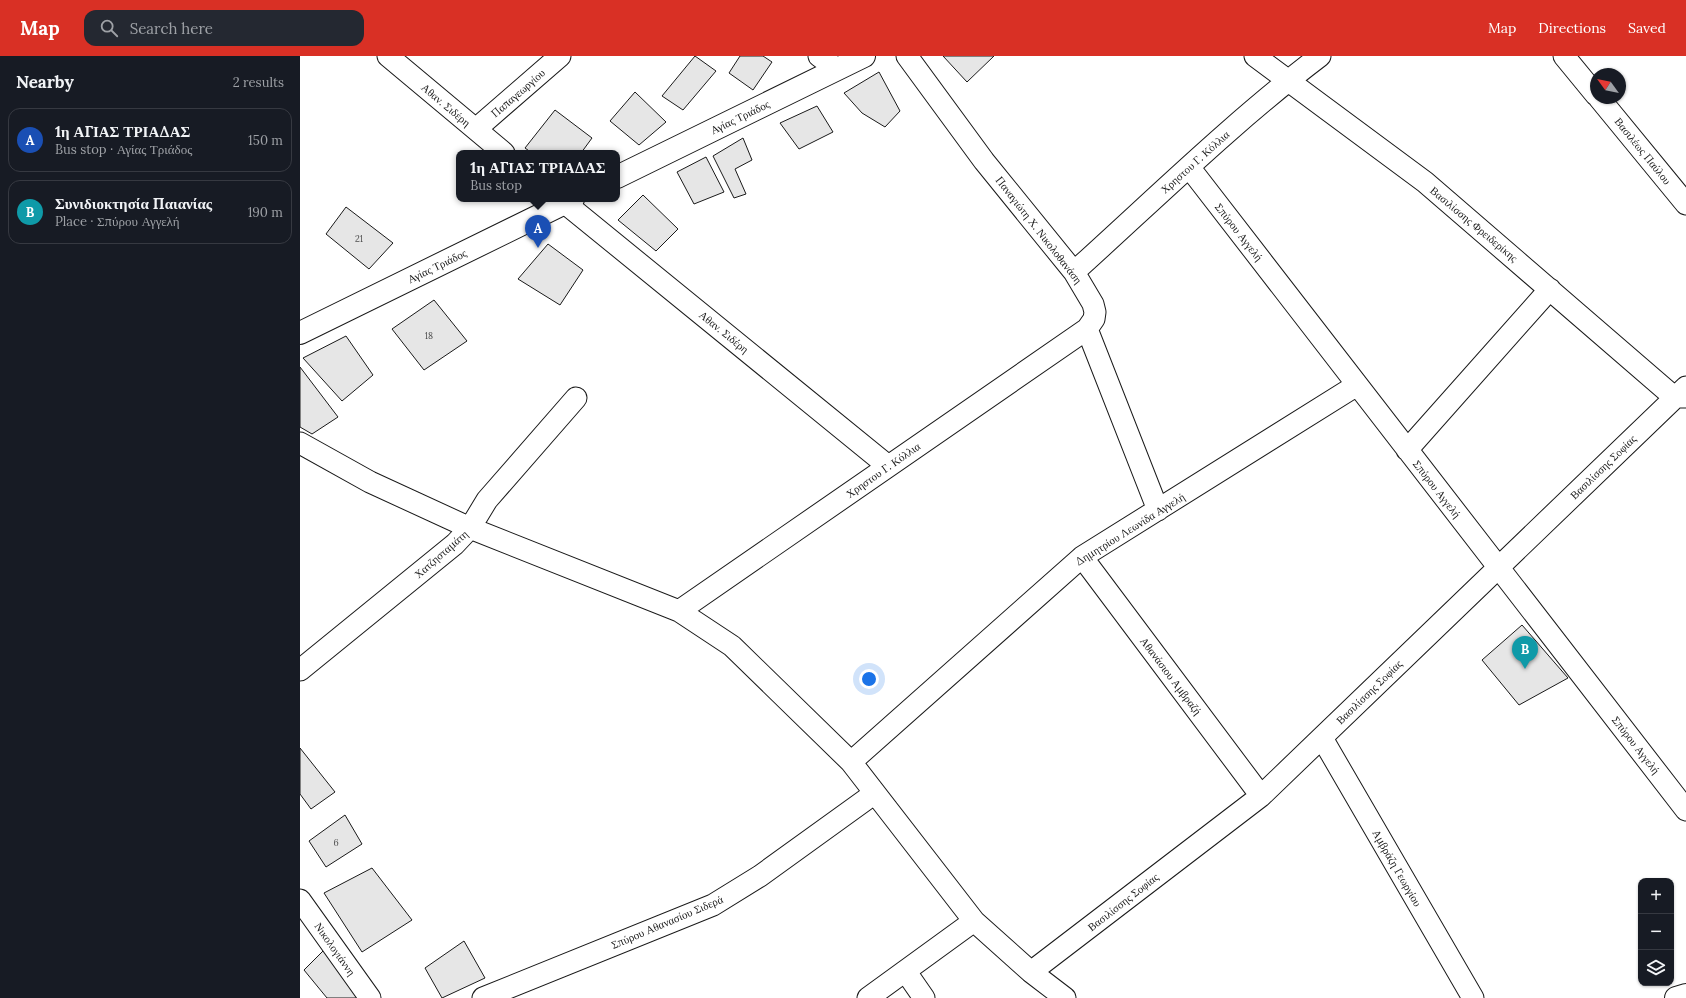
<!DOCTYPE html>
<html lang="en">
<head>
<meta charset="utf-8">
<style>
	:root { --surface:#171b24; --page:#242831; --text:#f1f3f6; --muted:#9ea1a6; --line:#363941; --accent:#d93025 }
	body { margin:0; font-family:Lora,serif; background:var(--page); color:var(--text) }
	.controls { position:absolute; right:12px; bottom:12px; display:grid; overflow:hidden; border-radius:8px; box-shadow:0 1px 3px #0004 }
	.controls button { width:36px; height:36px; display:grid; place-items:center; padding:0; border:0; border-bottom:1px solid var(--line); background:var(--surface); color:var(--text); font:20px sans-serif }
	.compass { position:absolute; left:1290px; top:12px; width:36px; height:36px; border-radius:50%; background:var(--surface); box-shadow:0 1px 3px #0004; rotate:303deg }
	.you { position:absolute; left:569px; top:623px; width:14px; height:14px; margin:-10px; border:3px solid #fff; border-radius:50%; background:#1a73e8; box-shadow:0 0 0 6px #1a73e833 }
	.badge { display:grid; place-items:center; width:26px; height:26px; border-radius:50%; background:var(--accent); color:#fff; font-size:13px; font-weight:700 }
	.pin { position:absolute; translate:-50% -33px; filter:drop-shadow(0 1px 2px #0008) }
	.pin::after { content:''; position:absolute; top:21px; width:14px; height:12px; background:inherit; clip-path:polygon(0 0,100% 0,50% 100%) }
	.popup { position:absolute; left:156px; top:94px; width:164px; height:52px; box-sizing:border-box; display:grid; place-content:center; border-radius:8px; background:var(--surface); filter:drop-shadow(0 1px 3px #0005); font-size:13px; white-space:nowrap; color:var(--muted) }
	.popup b { font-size:15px; color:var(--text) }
	.popup::after { content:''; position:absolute; left:50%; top:100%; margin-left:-8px; border:8px solid transparent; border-top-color:var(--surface) }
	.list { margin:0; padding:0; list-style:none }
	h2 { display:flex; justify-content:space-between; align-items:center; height:52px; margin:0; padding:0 16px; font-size:17px }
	h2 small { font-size:13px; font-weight:400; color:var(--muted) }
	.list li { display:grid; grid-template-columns:26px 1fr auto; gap:12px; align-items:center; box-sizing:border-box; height:64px; margin:0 8px 8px; padding:0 8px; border:1px solid var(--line); border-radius:12px }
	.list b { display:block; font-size:15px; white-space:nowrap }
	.list p { margin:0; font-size:13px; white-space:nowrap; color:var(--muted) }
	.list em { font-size:13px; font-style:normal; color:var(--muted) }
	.icon { flex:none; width:22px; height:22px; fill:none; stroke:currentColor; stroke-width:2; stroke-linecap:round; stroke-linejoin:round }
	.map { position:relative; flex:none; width:1386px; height:942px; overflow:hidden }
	header { display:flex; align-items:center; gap:24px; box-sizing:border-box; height:56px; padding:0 20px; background:var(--accent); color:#fff }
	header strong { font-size:19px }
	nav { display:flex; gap:22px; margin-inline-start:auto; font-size:14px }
	.search { width:280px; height:36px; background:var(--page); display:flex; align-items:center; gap:10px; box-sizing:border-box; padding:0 14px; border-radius:12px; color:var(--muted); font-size:15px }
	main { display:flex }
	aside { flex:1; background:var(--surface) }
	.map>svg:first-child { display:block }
	.building { fill:#e6e6e6; stroke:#1a1a1a }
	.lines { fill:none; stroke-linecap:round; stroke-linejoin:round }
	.street-casing { stroke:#1a1a1a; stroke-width:23 }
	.secondary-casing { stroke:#1a1a1a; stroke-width:24 }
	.street { stroke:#fff; stroke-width:21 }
	.secondary { stroke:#fff; stroke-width:22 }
	.labels { text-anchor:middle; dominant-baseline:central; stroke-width:3; stroke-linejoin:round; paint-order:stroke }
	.number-label { font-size:9px; fill:#4d4d4d }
	.street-label { font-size:11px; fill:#1a1a1a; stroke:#fff }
</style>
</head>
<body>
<header>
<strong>Map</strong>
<div class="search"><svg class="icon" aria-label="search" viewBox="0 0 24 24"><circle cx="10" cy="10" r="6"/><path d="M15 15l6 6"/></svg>Search here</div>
<nav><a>Map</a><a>Directions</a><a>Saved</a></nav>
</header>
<main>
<aside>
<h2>Nearby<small>2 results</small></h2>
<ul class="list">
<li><span class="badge" style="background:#1a4fb4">A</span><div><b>1η ΑΓΙΑΣ ΤΡΙΑΔΑΣ</b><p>Bus stop · Αγίας Τριάδος</p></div><em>150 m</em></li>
<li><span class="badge" style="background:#0f9aa8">B</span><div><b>Συνιδιοκτησία Παιανίας</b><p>Place · Σπύρου Αγγελή</p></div><em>190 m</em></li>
</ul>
</aside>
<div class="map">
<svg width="1386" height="942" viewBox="0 0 1386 942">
	<rect width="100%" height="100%" fill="#fff"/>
	<path class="building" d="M395,0L416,15L383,54L362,40Z
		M440,0H463L472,6L453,34L429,17Z
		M643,0H694L667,26Z
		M579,16L600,55L585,71L562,57L544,37Z
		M335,36L366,66L339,89L310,65Z
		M517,50L533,76L499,93L480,67Z
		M255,54L292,82L281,97H232L225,92Z
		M443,82L452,104L435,113L446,138L434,142L413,100Z
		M406,101L424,136L394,148L377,116Z
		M343,139L378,173L356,195L318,164Z
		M46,151L93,187L69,213L26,178Z
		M248,188L283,214L260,249L218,223Z
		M134,244L167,285L124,314L92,273Z
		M46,280L73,319L42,345L3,302Z
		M0,311L38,361L12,378L0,371Z
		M1222,569L1268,622L1219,649L1182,604Z
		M0,692L35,736L11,753L0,738Z
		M45,759L62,788L26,811L9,785Z
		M72,812L112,864L62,896L24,837Z
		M164,885L185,922L142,942L125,912Z
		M26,892L60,942H27L4,914Z"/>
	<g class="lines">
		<g class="street-casing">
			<path id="street" d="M88,0L204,97
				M519,0L537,13
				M607,0L684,105L774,216L793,248L795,256L794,263L787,273L858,454
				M955,0L1125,126L1374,341H1386
				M1264,0L1296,39
				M1299,42L1386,148
				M176,73L260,0
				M889,111L1386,754
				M260,143L588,410
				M774,216C855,143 933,66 1020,0
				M0,387L70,426L170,472L379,555L432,590L551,706L674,865L731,916L765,942
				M1107,394L1250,233
				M782,501L961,740
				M379,555L787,273
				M0,614L155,488L170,472L187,444L276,342
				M1022,682L1173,942
				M551,706L782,501L1057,329
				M0,844L70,942
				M606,916L624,942
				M731,916L961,740L1386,331
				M183,942L413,849L460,820L575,737
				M568,942L674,865"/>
		</g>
		<g class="secondary-casing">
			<path id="secondary" d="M317,121L564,0
				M0,277L273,143
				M1376,942L1386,939"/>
		</g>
		<use href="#street" class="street"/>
		<use href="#secondary" class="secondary"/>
	</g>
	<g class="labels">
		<g class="number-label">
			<text x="59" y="182">21</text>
			<text x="129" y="279">18</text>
			<text x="36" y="786">6</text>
		</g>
		<g class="street-label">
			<text transform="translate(218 37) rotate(-41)">Παπαγεωργίου</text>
			<text transform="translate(146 49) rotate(40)">Αθαν. Σιδέρη</text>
			<text transform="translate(440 61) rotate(-26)">Αγίας Τριάδος</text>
			<text transform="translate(1343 95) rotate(51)">Βασιλέως Παύλου</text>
			<text transform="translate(895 106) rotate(-42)">Χρηστου Γ. Κόλλια</text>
			<text transform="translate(1174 168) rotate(40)">Βασιλίσσης Φρειδερίκης</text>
			<text transform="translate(739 174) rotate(52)">Παναγιώτη Χ. Νικολοθανάση</text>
			<text transform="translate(939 176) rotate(52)">Σπύρου Αγγελή</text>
			<text transform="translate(137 210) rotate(-26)">Αγίας Τριάδος</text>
			<text transform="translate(424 276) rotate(39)">Αθαν. Σιδέρη</text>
			<text transform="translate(1303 411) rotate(-44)">Βασιλίσσης Σοφίας</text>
			<text transform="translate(583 414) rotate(-35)">Χρηστου Γ. Κόλλια</text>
			<text transform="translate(1137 433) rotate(52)">Σπύρου Αγγελή</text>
			<text transform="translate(830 473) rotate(-32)">Δημητρίου Λεωνίδα Αγγελή</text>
			<text transform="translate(141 498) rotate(-41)">Χατζησταμάτη</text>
			<text transform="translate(871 620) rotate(53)">Αθανάσιου Αμβραζή</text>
			<text transform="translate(1069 636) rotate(-44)">Βασιλίσσης Σοφίας</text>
			<text transform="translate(1336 689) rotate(52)">Σπύρου Αγγελή</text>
			<text transform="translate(1097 812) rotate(60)">Αμβράζη Γεωργίου</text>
			<text transform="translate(823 846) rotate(-38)">Βασιλίσσης Σοφίας</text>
			<text transform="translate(367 866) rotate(-23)">Σπύρου Αθανασίου Σιδερά</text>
			<text transform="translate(35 893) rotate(55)">Νικολογιάννη</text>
		</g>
	</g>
</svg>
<div class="controls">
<button>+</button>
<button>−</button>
<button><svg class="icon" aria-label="layers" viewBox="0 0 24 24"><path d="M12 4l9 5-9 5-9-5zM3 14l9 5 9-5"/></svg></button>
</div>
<svg class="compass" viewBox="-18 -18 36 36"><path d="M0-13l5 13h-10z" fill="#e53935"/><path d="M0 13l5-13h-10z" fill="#9ea1a6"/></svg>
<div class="you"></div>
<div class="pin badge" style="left:238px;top:192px;background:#1a4fb4">A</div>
<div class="popup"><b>1η ΑΓΙΑΣ ΤΡΙΑΔΑΣ</b>Bus stop</div>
<div class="pin badge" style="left:1225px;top:613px;background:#0f9aa8">B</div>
</div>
</main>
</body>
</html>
